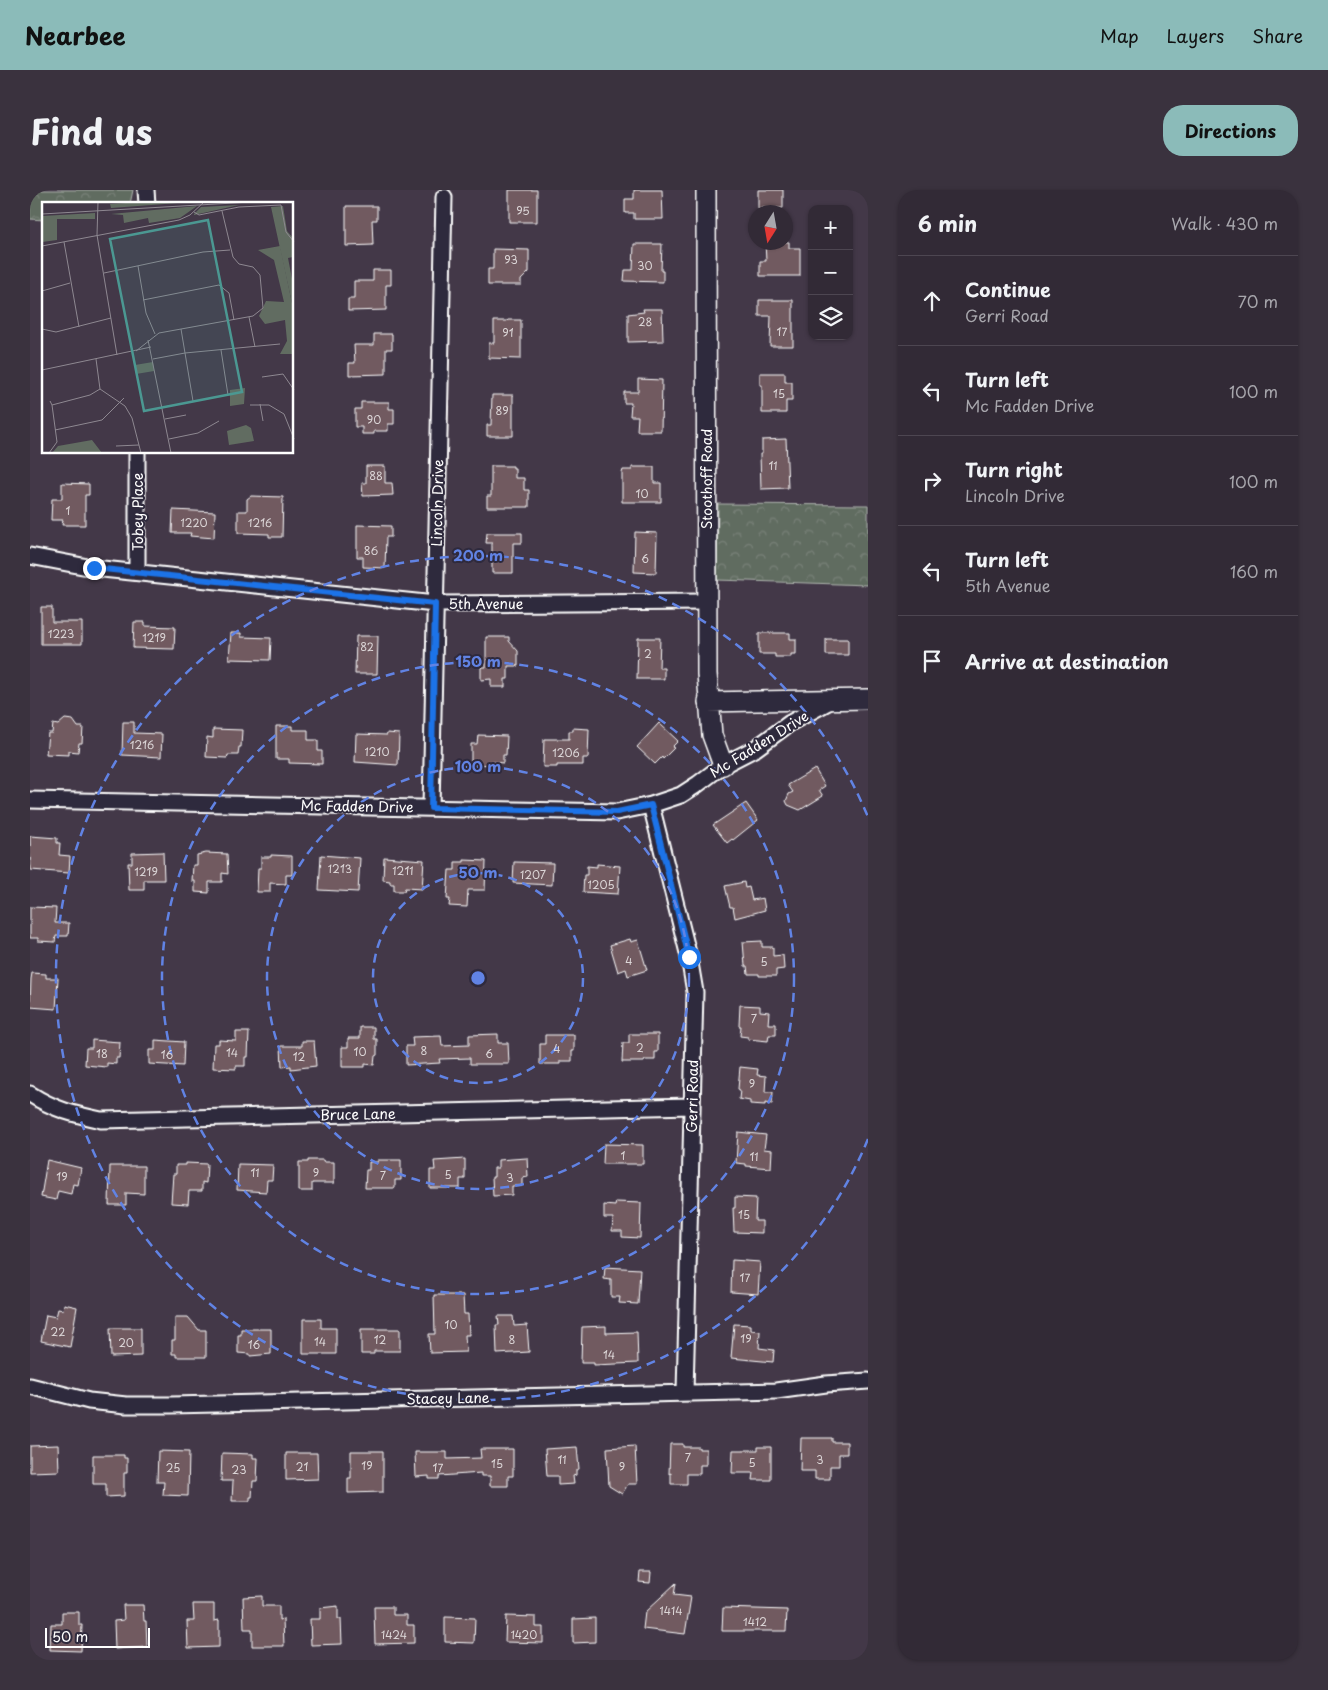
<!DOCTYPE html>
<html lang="en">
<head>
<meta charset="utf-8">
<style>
	:root { --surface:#322a36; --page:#3a323e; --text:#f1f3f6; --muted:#a8a7ad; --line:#4d4651; --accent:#8bbbb9 }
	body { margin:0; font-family:"Playpen Sans",sans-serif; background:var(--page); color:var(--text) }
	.controls { position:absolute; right:15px; top:15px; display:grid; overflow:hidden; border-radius:10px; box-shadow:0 1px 4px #0004 }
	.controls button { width:45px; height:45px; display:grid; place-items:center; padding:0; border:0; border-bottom:1px solid var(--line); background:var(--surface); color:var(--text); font:25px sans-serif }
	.compass { position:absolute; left:718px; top:15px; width:45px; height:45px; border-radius:50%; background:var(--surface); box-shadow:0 1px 4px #0004; rotate:191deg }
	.scale { position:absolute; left:15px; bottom:12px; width:105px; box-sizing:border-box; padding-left:5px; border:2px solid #fff; border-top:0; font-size:14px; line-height:18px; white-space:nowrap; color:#fff; -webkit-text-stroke:4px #2f2a3d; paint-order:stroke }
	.stop { position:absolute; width:15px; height:15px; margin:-11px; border:4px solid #1a73e8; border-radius:50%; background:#fff }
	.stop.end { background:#1a73e8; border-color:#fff; box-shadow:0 1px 5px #0008 }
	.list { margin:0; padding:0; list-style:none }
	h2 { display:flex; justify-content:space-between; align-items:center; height:65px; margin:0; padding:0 20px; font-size:21px }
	h2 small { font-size:16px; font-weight:400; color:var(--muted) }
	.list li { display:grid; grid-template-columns:32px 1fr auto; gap:15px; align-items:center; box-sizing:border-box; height:90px; padding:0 20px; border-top:1px solid var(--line) }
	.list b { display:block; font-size:19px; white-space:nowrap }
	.list p { margin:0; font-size:16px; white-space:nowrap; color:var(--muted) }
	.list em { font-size:16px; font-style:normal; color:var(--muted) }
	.icon { flex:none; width:28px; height:28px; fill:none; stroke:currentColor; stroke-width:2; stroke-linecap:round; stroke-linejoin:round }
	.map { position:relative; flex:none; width:838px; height:1470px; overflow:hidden; border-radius:20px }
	header { display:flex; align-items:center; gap:30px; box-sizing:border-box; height:70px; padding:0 25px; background:var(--accent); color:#111 }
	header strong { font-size:24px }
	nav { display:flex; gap:28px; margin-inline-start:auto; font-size:18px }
	.intro { display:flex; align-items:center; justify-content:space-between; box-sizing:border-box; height:120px; padding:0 30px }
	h1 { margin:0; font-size:35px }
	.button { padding:12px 22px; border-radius:20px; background:var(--accent); color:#111; font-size:18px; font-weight:700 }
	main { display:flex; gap:30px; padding:0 30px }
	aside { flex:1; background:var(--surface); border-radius:20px; box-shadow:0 1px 4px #0004 }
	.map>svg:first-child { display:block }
	.forest { fill:url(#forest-crowns); stroke:#b0b6b0 }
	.building { fill:#715a60; stroke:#fff }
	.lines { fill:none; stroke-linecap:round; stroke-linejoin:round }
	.minor-casing { stroke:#fff; stroke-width:19 }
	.tertiary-casing { stroke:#fff; stroke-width:22 }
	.minor { stroke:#2f2a3d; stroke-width:15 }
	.tertiary { stroke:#2f2a3d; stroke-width:19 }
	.route { stroke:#1a73e8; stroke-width:6 }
	.ring { fill:none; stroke:#6183e4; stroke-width:2.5; stroke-dasharray:9 6 }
	.labels { text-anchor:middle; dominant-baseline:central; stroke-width:4; stroke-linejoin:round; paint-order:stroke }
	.number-label { font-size:11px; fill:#dcd6d7 }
	.street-label { font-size:14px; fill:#fff; stroke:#2f2a3d }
	.inset-road { fill:none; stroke:#8e8891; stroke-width:1 }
	.view { fill:#4b9892; fill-opacity:0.15; stroke:#4b9892; stroke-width:2.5 }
	.inset-edge { fill:none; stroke:#fff; stroke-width:2.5 }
	.centre { fill:#6183e4; stroke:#2f2a3d; stroke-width:2.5 }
	.ring-label { font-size:15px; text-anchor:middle; font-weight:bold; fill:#6183e4; stroke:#2f2a3d; stroke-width:4; stroke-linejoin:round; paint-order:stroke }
</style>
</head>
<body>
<header>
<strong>Nearbee</strong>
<nav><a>Map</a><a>Layers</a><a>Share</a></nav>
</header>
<div class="intro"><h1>Find us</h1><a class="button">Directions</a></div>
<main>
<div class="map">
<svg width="838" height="1470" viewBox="0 0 838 1470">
	<defs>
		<pattern id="forest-crowns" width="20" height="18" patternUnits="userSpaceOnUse" patternTransform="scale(1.25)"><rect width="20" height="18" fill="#616c61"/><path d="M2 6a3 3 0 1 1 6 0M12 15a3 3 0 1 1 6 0" fill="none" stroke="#798279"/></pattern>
	</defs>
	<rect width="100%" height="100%" fill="#433848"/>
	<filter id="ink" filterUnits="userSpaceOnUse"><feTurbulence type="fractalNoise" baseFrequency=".02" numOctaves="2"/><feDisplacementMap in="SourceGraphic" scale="10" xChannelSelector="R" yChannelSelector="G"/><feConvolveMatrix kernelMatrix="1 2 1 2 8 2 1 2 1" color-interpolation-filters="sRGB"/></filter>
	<g filter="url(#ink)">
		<path class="forest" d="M0,0H103L100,14H14V30L0,29Z
			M688,314L838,315V395L687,390Z"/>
		<path class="building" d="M479,0H507V32H479Z
			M604,0H632L633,29H604V23H595V9H604Z
			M728,0H753V18H728Z
			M316,16H347V30H342L343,55L316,56Z
			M735,52H759V58H770V86H730V71H736Z
			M604,54H632L631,81H633V92L594,91L595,80H603Z
			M463,59L499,60V82L491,90V95H458V79H463Z
			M343,80H361V95H356V120L318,121V109H324V91H343Z
			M729,110H763V156H740L741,126H729Z
			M613,119H632L633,151L598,152V124L614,122Z
			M478,130H491V169L459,168V153H464V131H477Z
			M344,144H362V159H356V184L319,185V173H325L324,155H344Z
			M730,183H755V192H762V211H756V223H732V195H730Z
			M608,189L632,190L631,241H607L608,226H600L601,213H594V202H608Z
			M462,205H483V246H457V235H461Z
			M331,212H359V219H364V234H358V241H344V244H332V237H325V219H331Z
			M756,249L758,298L731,299L730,264H732V250Z
			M336,276H355V293H362L363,305L333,306L332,293H336Z
			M461,276H483V278H485V288H494V300H499V317H457V306H461Z
			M602,277H624V293H631V312H592V283L593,280H602Z
			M32,293L59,294V305H55V335H32L33,330H21L22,309H32Z
			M221,306L253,307L252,347H239V344L208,343V321H217V309Z
			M143,320L185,322L184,348L160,346L161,343H142Z
			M327,335L361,336V347H356L355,378L333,377V367H327Z
			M605,342L627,343L626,383L604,382Z
			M457,343H492V353H483V383H462V353H456Z
			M11,417H22V432H52V454H11Z
			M104,432H115V436L145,437L144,459L103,458Z
			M201,443H211V447L241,448L240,470L199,469Z
			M729,443H760V449H766V464H761V467H745V464H729Z
			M326,446H348L347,484H325Z
			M456,447H479V451L488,461V476H478V489H475V497H461V489L451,490V477H456Z
			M608,448H630L629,478H634V489H607Z
			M796,449H818V465H796Z
			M35,529L43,530L48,537H53L52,553H49L48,562L39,561V565L16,564L18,543H22L23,534L28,535Z
			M93,532H104V543L132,544L131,567L92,565Z
			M629,533L648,551L642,557L644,558L633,569L632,567L625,574L607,557Z
			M246,536H262V540H278V550H288V561H292V574L259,573V569H246Z
			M543,538L559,539L558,568H553V575H527V577H513L514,549H539V541H543Z
			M183,539L212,540L211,557H209L208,565H198L197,568L176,567L177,547L183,548Z
			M357,543L369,544L368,575L325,572L326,544L357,545Z
			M448,545L477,546L476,565H473V573L463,572V575L441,574V554H447Z
			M785,579L795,596L789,600L793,606L770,620L758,615L756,611L759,604L763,602L758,595Z
			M716,613L728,630L703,650L702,649L697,653L683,635Z
			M0,646L27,648V653H30L29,665L40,666L39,683L1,680Z
			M133,662L134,690H114V700H99L98,673H102V663Z
			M176,663L197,664L198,684L192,683V692H179V703L165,702V691H162L163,675H167V665Z
			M241,665L262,666V685H256V694L240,693V702H227L228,678H231V667H241Z
			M291,665L330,668L328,702L289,700Z
			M354,667L394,670L392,699L375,698L374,701H364V694H360V691L353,690Z
			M434,670L456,671L455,700H438L437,717L419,716L420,709H417L419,680H425V672H434Z
			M484,672L523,673L522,695L483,693Z
			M567,674L590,676L588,704L553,702L554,685H557V676L567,677Z
			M714,692L715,698L719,697L722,710L733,708L735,720L705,728L703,717H700L695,696Z
			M0,717L26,718L25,733H39L38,746H26L25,752L8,751V748H0Z
			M600,749L601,752L608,750L617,780L598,786L596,779L588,782L580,755Z
			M732,751V757H743V766L753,765L754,779L746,780V786H729V784H718L717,776H715L713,752Z
			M2,783L16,784V788H28L26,819L0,817L1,789Z
			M710,815L730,816V821L739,822L738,834H746V845H739L738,851L718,849V847L710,846L711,836H709Z
			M330,837H344V849H347V865L345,866L344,875L335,874V877H312V857H318V848H330Z
			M206,842H219L218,867H215V876H206V879L183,878L184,854H189V850L206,851Z
			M468,844V853H478L479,874H440V868L409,869L410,873L376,875V856H383L382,847L411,846L412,856L439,855V845Z
			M599,844H628V862H625V870H615L614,872H592L593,853H599Z
			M515,845H544V861H542V871H530V874H510V854H515Z
			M62,850L90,852L89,868H86V874L77,873V877L55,875L56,858H62Z
			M125,850L154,852L153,876L119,874V860H125Z
			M272,851H284L286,876L261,879V876L252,877L251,856H272Z
			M710,877L728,879L727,885L736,886L735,902H743L742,914L735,913V915L720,914V911L709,909L710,900L708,899Z
			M708,942L736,945L734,959L742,960L741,978L716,976V974L706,973Z
			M574,954L613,955V974H573Z
			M497,968L498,987L492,988V996H482V1005L463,1006L462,987H464V978H468V970Z
			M435,969V989H430V998H400V980H405L404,971Z
			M17,970L51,978L48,995L43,994L41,1004L28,1001L26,1010L11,1007Z
			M278,970H293L294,972H304V993H282V1001H269V972H278Z
			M348,970H371V990H365V998H335L336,980H339V972H348Z
			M156,973L177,974L176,993L172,992V1001H159L158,1014L141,1013L143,984H146V975H156Z
			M208,974L243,975L242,990H237L236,1002L207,1000Z
			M80,976H114V1004L96,1003V1015H79Z
			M705,1007L726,1008L725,1031H732V1043L704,1042L703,1018H705Z
			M586,1012L611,1013L610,1048L592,1047V1041H582L583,1028H574V1015L585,1016Z
			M702,1070L730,1072L728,1104L701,1102Z
			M575,1077L610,1079L608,1114L589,1113L590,1107H581V1090L574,1089Z
			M404,1105H433L434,1124H438L439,1145H435L436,1162L400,1163L399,1144H405Z
			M34,1114L47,1117L40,1157L11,1151L16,1125L26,1127L28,1119L33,1120Z
			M468,1126H483L484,1136L497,1135L499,1162L467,1164L466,1135H469Z
			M145,1127H158L169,1140H176V1167H146V1164H142V1150H145Z
			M273,1129H291V1138H306V1164H273Z
			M704,1134L721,1135V1140L730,1141L729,1158L744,1160L743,1172L701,1168Z
			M576,1136V1143L607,1142L608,1173L564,1175V1173H551L552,1137Z
			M80,1138H111V1166L81,1167Z
			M211,1139H241V1164L220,1166V1164L208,1163V1145H211Z
			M331,1139H370V1161H344V1164H331Z
			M771,1248H802V1252H817V1264H809V1276H800V1289H785V1281H770Z
			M640,1254H653V1257H669V1259H676V1275H670V1284H657V1294H641V1283L639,1284Z
			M28,1255L29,1281L0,1282V1256Z
			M605,1256L607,1294H598L592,1304L579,1296L577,1258Z
			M547,1257L549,1279L546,1280V1285L543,1286L544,1294L528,1295V1286H517L515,1259Z
			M728,1257H741V1290H723L724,1283H702L703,1260H728Z
			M450,1259H483V1286H478V1296H460V1286H451V1283L409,1286V1289H399V1286L386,1287L385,1262H417V1269L451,1268Z
			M128,1261L159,1262L158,1306L133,1305L134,1292H127Z
			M321,1261H353V1302L318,1303V1288H321Z
			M192,1263L223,1264V1268H228L227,1291H223L222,1307H220V1311H202L203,1291H191Z
			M256,1263H287L288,1289L256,1290Z
			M63,1265H94V1268H97V1283H94V1306L76,1307V1294H63Z
			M610,1382H621L620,1393L609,1392Z
			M646,1393L644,1405L661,1407L655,1444L613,1439L615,1422Z
			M232,1406V1416H249V1430L253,1429L254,1456H222V1439H214L213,1407Z
			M163,1414H184V1431L189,1430V1457L158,1458L157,1431H164Z
			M93,1415H113L114,1431H116L117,1457L85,1459L84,1431L94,1430Z
			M308,1416V1429H311L312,1454L281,1455L280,1429H290V1418Z
			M344,1417H363V1425H377V1435H384V1453L345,1454Z
			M693,1418L757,1420L756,1441H692Z
			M32,1422H49V1435H52L51,1461L20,1460L21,1434H32Z
			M476,1426L506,1427V1437H513V1453L475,1452Z
			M415,1427L445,1428L444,1453L415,1452Z
			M565,1428V1452L543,1453V1429Z"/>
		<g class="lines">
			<g class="minor-casing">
				<path id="minor" d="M116,0L117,14
					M107,262V382
					M0,366L63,378L405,414L676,412
					M0,610L587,622L621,615L651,605L668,594L693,575L726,558L760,533L802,510
					M621,615L659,767L665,802L655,1202
					M401,618L414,7
					M0,904C25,920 43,924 71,930L662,916
					M0,1196L59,1211L96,1215H141L746,1201L796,1194L838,1191"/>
			</g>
			<g class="tertiary-casing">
				<path id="tertiary" d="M676,0L677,484L682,545L693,575
					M678,512L838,509"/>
			</g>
			<use href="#minor" class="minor"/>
			<use href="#tertiary" class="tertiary"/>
		</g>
	</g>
	<g class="lines" filter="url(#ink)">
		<path class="route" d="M64,378L405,414L401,618L587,622L621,615L659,767"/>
	</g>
	<g class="ring">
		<circle cx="448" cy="788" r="105"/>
		<circle cx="448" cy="788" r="211"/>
		<circle cx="448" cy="788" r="316"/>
		<path d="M838 949A422 422 0 1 1 838 627"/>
	</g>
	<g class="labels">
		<g class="number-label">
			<text x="493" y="20">95</text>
			<text x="481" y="69">93</text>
			<text x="615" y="75">30</text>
			<text x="615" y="131">28</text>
			<text x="752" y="141">17</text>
			<text x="478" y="142">91</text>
			<text x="749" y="203">15</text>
			<text x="472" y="220">89</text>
			<text x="344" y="229">90</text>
			<text x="743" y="275">11</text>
			<text x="346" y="285">88</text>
			<text x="612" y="303">10</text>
			<text x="38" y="320">1</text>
			<text x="164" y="332">1220</text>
			<text x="230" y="332">1216</text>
			<text x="341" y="360">86</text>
			<text x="615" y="368">6</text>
			<text x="31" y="443">1223</text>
			<text x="124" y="447">1219</text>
			<text x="337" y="456">82</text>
			<text x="618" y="463">2</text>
			<text x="112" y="554">1216</text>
			<text x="347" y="561">1210</text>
			<text x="536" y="562">1206</text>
			<text x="310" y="678">1213</text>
			<text x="373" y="680">1211</text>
			<text x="116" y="681">1219</text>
			<text x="503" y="684">1207</text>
			<text x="571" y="694">1205</text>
			<text x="599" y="770">4</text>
			<text x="734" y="771">5</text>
			<text x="724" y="828">7</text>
			<text x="610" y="857">2</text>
			<text x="527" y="858">4</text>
			<text x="394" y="860">8</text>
			<text x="330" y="861">10</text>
			<text x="202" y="862">14</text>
			<text x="72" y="863">18</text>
			<text x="459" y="863">6</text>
			<text x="137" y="864">16</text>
			<text x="269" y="866">12</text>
			<text x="722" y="893">9</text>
			<text x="593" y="965">1</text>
			<text x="724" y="966">11</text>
			<text x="225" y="982">11</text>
			<text x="286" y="982">9</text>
			<text x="418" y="984">5</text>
			<text x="353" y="985">7</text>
			<text x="32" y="986">19</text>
			<text x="480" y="987">3</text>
			<text x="714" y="1024">15</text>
			<text x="715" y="1087">17</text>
			<text x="421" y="1134">10</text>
			<text x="28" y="1141">22</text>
			<text x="716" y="1148">19</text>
			<text x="350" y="1149">12</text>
			<text x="482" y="1149">8</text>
			<text x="290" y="1151">14</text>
			<text x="96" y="1152">20</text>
			<text x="224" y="1154">16</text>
			<text x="579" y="1164">14</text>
			<text x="658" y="1267">7</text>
			<text x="532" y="1269">11</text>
			<text x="790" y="1269">3</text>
			<text x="722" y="1272">5</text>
			<text x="467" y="1273">15</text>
			<text x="337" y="1275">19</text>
			<text x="272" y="1276">21</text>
			<text x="592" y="1276">9</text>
			<text x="143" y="1277">25</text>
			<text x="408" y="1277">17</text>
			<text x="209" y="1279">23</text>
			<text x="641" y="1420">1414</text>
			<text x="725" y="1431">1412</text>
			<text x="364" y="1444">1424</text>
			<text x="494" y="1444">1420</text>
		</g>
		<g class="street-label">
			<text transform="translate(676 289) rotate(-90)">Stoothoff Road</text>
			<text transform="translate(407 313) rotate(-89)">Lincoln Drive</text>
			<text transform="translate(107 322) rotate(-90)">Tobey Place</text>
			<text x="456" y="413">5th Avenue</text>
			<text transform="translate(729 554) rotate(-32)">Mc Fadden Drive</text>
			<text transform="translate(327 616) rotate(1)">Mc Fadden Drive</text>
			<text transform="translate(662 906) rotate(-89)">Gerri Road</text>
			<text transform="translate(328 924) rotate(-1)">Bruce Lane</text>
			<text transform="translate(418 1208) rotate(-1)">Stacey Lane</text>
		</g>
	</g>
	<g transform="translate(12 12)">
		<rect width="251" height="251" fill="#433848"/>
		<path d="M241,4L245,29L251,36V55L246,56L251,82V106L229,5Z" fill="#616c61"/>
		<path d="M99,0H136V1L69,6L68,2ZM197,3L152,13V12L159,5ZM155,4L138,16L107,21L106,16L82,21L81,13L69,12ZM53,11V17H15V38L0,40V14ZM238,44L251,106V152H238L245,139L243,118L223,122L217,114L224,99L242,100L232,58L216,48ZM111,160L112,169L94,172L93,163ZM203,186L202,202L188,204V188ZM204,223L209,226L212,239L187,243L185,229ZM50,238L60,251H10L16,244Z" fill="#616c61"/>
		<path class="inset-road" d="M56,0L55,33L75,153M152,10L157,13L197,5L239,3L244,30L252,40M0,12L209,0M22,40L37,125M0,44L137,18L148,13L162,0M96,64L104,111L113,132M62,71L161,50L188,48M0,89L28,81M101,98L177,83L187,91L192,118M207,115L213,145M0,127L14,130L69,116M139,127L151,199M106,138L129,251M179,148L186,193M94,149L117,131L211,114L221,106L218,73L211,65L197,62L191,55L180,9M54,157L58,187L83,204L90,216L99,251M111,157L143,151L238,142M0,168L109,145M220,175L241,172L252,188M8,199L10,203L48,193L58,187M218,202L221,219M208,203H227L242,212L252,237M123,217L144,213M13,228L60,218L82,196M127,237L156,231L177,219M74,244L97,243M7,251L15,240L10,203"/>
		<path class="view" d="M166,18L200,190L102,209L68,37Z"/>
		<rect width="251" height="251" class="inset-edge"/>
	</g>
	<circle cx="448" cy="788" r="8" class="centre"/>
	<g class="ring-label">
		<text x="448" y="371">200 m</text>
		<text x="448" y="477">150 m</text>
		<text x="448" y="582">100 m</text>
		<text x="448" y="688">50 m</text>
	</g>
</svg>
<div class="controls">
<button>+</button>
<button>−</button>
<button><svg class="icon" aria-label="layers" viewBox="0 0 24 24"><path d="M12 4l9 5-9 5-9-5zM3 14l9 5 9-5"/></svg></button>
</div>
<svg class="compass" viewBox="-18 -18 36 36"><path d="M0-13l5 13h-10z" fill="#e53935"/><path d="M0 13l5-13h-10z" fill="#a8a7ad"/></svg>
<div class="scale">50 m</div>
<div class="stop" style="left:659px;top:767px"></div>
<div class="stop end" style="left:64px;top:378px"></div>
</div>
<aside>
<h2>6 min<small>Walk · 430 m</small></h2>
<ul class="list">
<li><svg class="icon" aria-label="ahead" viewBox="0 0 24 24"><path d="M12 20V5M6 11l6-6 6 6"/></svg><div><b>Continue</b><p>Gerri Road</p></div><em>70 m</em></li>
<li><svg class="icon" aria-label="left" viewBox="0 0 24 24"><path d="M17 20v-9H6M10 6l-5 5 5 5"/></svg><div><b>Turn left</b><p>Mc Fadden Drive</p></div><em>100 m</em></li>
<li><svg class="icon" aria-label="right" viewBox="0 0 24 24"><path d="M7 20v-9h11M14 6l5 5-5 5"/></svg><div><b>Turn right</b><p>Lincoln Drive</p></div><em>100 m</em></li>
<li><svg class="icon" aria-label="left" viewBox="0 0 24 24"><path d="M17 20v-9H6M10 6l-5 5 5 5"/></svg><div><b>Turn left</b><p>5th Avenue</p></div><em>160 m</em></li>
<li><svg class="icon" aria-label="arrive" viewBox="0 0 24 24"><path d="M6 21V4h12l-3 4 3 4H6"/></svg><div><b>Arrive at destination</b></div></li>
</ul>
</aside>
</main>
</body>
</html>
